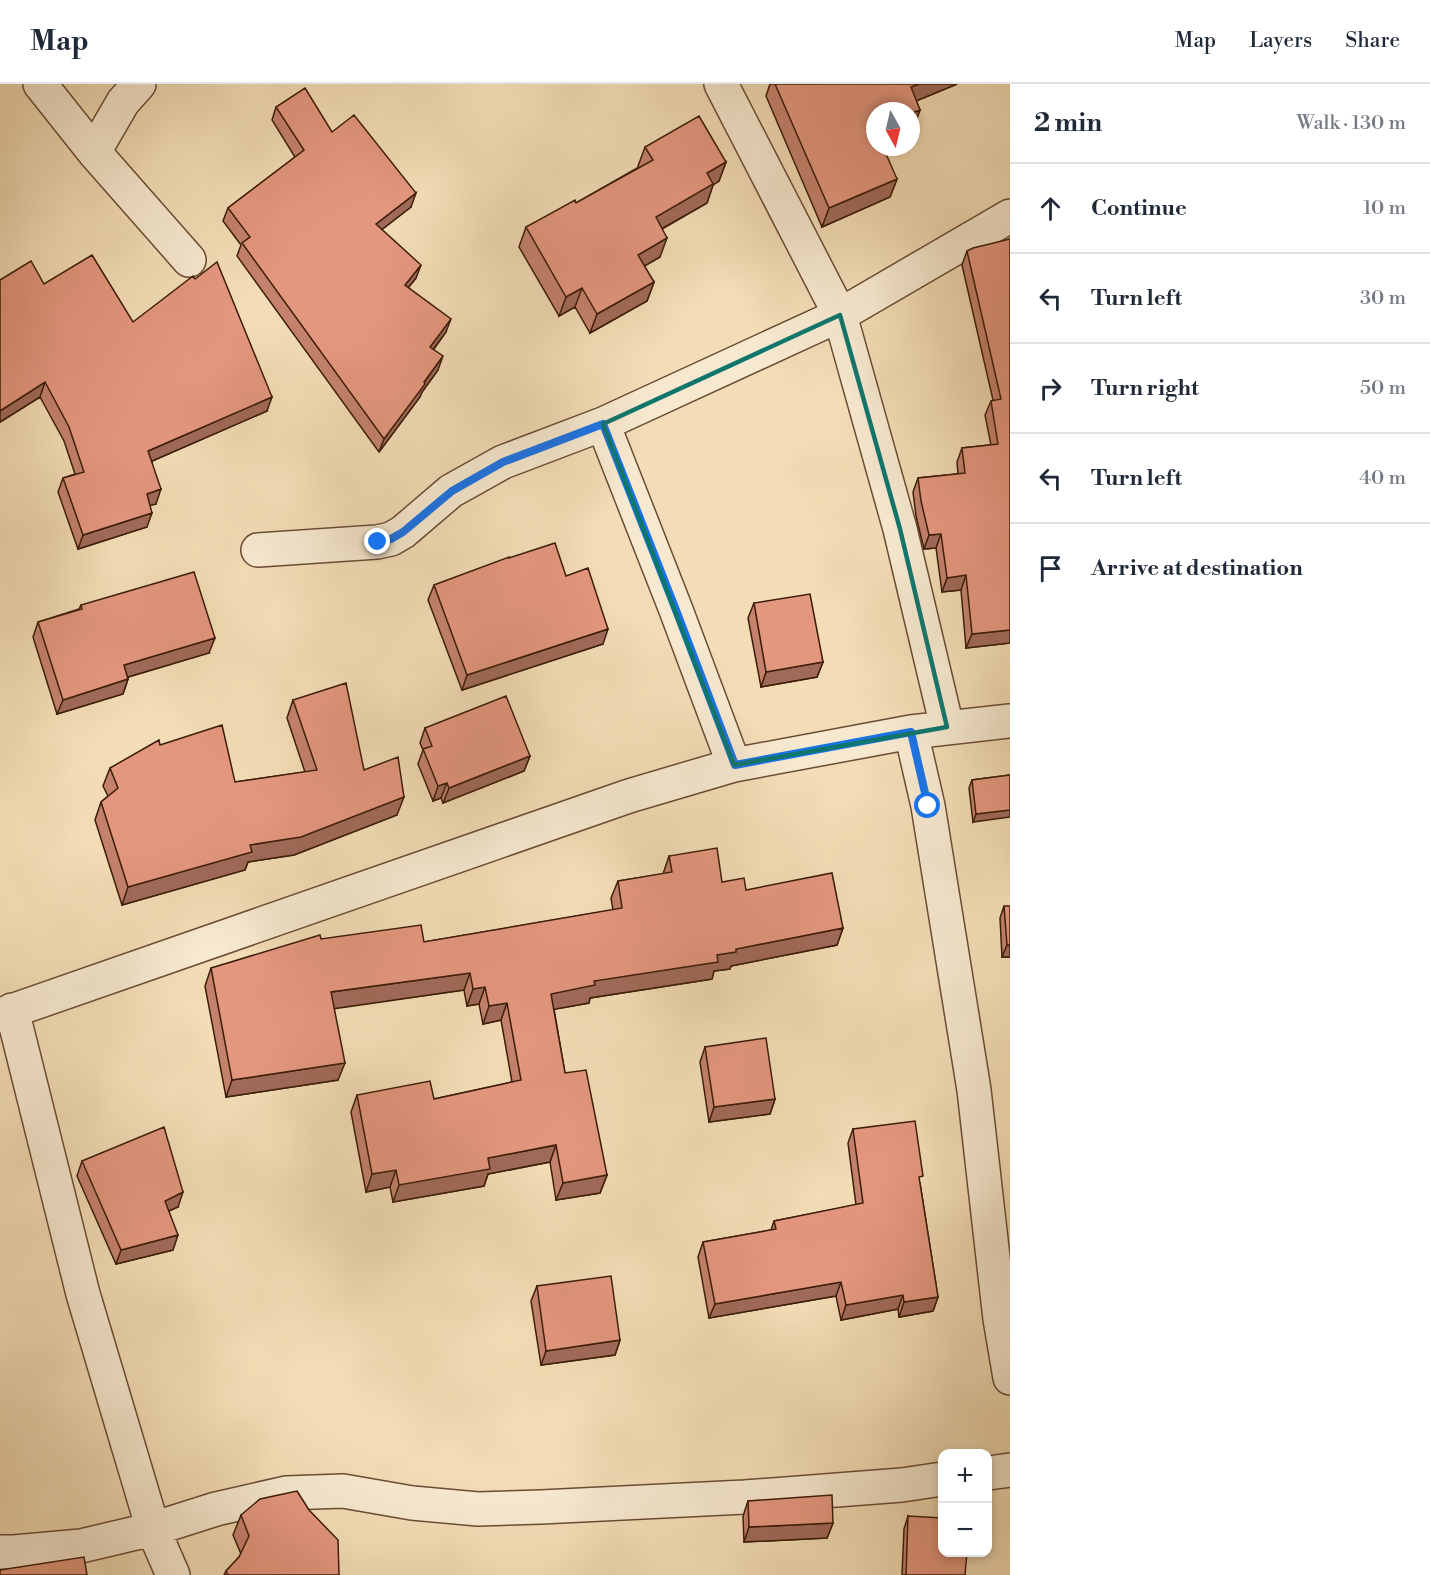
<!DOCTYPE html>
<html lang="en">
<head>
<meta charset="utf-8">
<style>
	:root { --surface:#fff; --page:#f2f2f3; --text:#1f2937; --muted:#747a83; --line:#e0e1e3 }
	body { margin:0; font-family:"Libre Bodoni",serif; background:var(--page); color:var(--text) }
	.controls { position:absolute; right:18px; bottom:18px; display:grid; overflow:hidden; border-radius:12px; box-shadow:0 3px 9px #0003 }
	.controls button { width:54px; height:54px; display:grid; place-items:center; padding:0; border:0; border-bottom:2px solid var(--line); background:var(--surface); color:var(--text); font:30px sans-serif }
	.compass { position:absolute; left:866px; top:18px; width:54px; height:54px; border-radius:50%; background:var(--surface); box-shadow:0 3px 9px #0003; rotate:172deg }
	.stop { position:absolute; width:18px; height:18px; margin:-14px; border:4px solid #1a73e8; border-radius:50%; background:#fff }
	.stop.end { background:#1a73e8; border-color:#fff; box-shadow:0 2px 6px #0008 }
	.list { margin:0; padding:0; list-style:none }
	h2 { display:flex; justify-content:space-between; align-items:center; height:78px; margin:0; padding:0 24px; font-size:26px }
	h2 small { font-size:20px; font-weight:400; color:var(--muted) }
	.list li { display:grid; grid-template-columns:39px 1fr auto; gap:18px; align-items:center; box-sizing:border-box; height:90px; padding:0 24px; border-top:2px solid var(--line) }
	.list b { display:block; font-size:22px; white-space:nowrap }
	.list em { font-size:20px; font-style:normal; color:var(--muted) }
	.icon { flex:none; width:33px; height:33px; fill:none; stroke:currentColor; stroke-width:2; stroke-linecap:round; stroke-linejoin:round }
	.map { position:relative; flex:none; width:1010px; height:1491px; overflow:hidden }
	header { display:flex; align-items:center; gap:36px; box-sizing:border-box; height:84px; padding:0 30px; background:var(--surface); border-bottom:2px solid var(--line) }
	header strong { font-size:28px }
	nav { display:flex; gap:33px; margin-inline-start:auto; font-size:21px }
	main { display:flex }
	aside { flex:1; background:var(--surface) }
	.map>svg:first-child { display:block }
	.lines { fill:none; stroke-linecap:round; stroke-linejoin:round }
	.minor-casing { stroke:#6a4c34; stroke-width:36 }
	.minor { stroke:#f7e9d0; stroke-width:33 }
	.wall { fill:#c4826d; stroke:#3c1c08; stroke-width:1.5 }
	.shaded-wall { fill:#a06a59; stroke:#3c1c08; stroke-width:1.5 }
	.building { fill:#e4977f; stroke:#3c1c08; stroke-width:1.5 }
	.route { stroke:#1a73e8; stroke-width:8 }
	.marked { fill:none; stroke:#0f766e; stroke-width:4.5; stroke-linejoin:round }
</style>
</head>
<body>
<header>
<strong>Map</strong>
<nav><a>Map</a><a>Layers</a><a>Share</a></nav>
</header>
<main>
<div class="map">
<svg width="1010" height="1491" viewBox="0 0 1010 1491">
	<rect width="100%" height="100%" fill="#f3ddb6"/>
	<filter id="stains"><feTurbulence type="fractalNoise" baseFrequency=".00333" numOctaves="4"/><feColorMatrix values="0 0 0 0 .2 0 0 0 0 .09 0 0 0 0 .02 0 0 0 .5 -.17"/></filter>
	<radialGradient id="worn" r=".72"><stop offset=".6" stop-color="#630" stop-opacity="0"/><stop offset="1" stop-color="#630" stop-opacity=".3"/></radialGradient>
	<g class="lines">
		<g class="minor-casing">
			<path id="minor" d="M40,0L94,68L189,176
				M721,0L840,231L900,445L947,643
				M94,68L123,18L139,0
				M603,340L676,526L734,681
				M258,466L377,458L391,455L403,448L451,407L503,378L603,340L840,231L1010,132
				M911,648L928,722L974,1006L1000,1235L1010,1294
				M12,926L83,1210L153,1445L173,1491
				M0,931L629,712L734,681L911,648L1010,637
				M988,1389L1010,1386
				M0,1468H14L81,1462L153,1445L216,1425L286,1409L343,1407L412,1419L478,1425L541,1423L745,1413L902,1401L942,1395"/>
		</g>
		<use href="#minor" class="minor"/>
	</g>
	<path class="wall" d="M770,0H957L916,17L920,26L913,44L875,27V63L897,95L890,113L822,143L766,12Z
		M276,23L332,48L411,123L381,146L416,194L408,204L446,248L434,265L438,286L422,308L420,313L379,368L237,172L241,161L223,137L228,124L295,73L272,36Z
		M645,63L726,78L719,97L713,101L707,119L662,145L660,173L644,182L654,198L647,217L590,249L575,223L559,232L519,163L526,143L576,119L639,83L638,82Z
		M1010,155V559L966,564L961,506L942,508L936,464L924,465L916,432L913,408L918,394L958,390L957,378L962,364L991,361L985,331L991,317L993,316L962,181L967,167Z
		M0,196L44,200L133,238L267,327L152,377L156,420L150,421L147,443L78,465L58,408L63,394L75,390L64,357L40,313L0,338Z
		M509,474L566,492L603,560L462,606L428,516L434,501Z
		M754,519L823,578L817,593L761,603L748,534Z
		M81,521L209,569L128,593V595L123,610L57,630L33,553L38,538L79,525Z
		M293,616L364,686L397,731L294,771L248,778L245,786L122,821L95,736L101,718L108,712L103,702L110,684L160,661L235,698L305,688L287,634Z
		M425,644L530,672L524,687L443,719L441,714L433,717L418,680L423,666L420,659Z
		M1010,691L973,738L969,704L972,696Z
		M669,772L722,798L746,806L843,844L837,861L731,882L730,885L714,887L712,895L590,914L589,919L554,925L565,989L607,1091L600,1109L556,1116L550,1078L488,1090L484,1102L393,1118L390,1103L366,1108L351,1028L357,1011L434,1015L512,998L501,936L483,940L479,920L467,922L464,906L334,924L338,996L226,1013L205,902L211,884L321,855L424,858L613,826L611,814L618,797L663,790Z
		M1004,822L1010,873H1002L1000,834Z
		M705,963L775,1015L770,1030L709,1038L700,978Z
		M853,1045L920,1099L938,1213L933,1227L899,1233L898,1225L841,1236L836,1212L709,1234L698,1173L703,1158L771,1146L774,1137L856,1121L848,1059Z
		M82,1077L178,1123L169,1127L173,1166L116,1180L77,1092Z
		M537,1202L620,1256L615,1271L541,1281L531,1217Z
		M748,1417L833,1439L827,1454L744,1458L743,1432Z
		M241,1431L339,1491H224L226,1487L239,1473L241,1470L233,1451Z
		M908,1432L965,1491H902L904,1445Z"/>
	<path class="shaded-wall" d="M919,0H957L904,22L911,3Z
		M920,26L913,44L911,45V29Z
		M726,78L719,97L713,101L707,119L649,152L656,133L707,89Z
		M897,95L890,113L822,143L829,124Z
		M416,109L411,123L371,154L376,140Z
		M667,154L660,173L631,190L638,171Z
		M421,181L416,194L400,214L405,201Z
		M654,198L647,217L590,249L597,230Z
		M582,204L575,223L559,232L566,213Z
		M451,235L446,248L425,276L430,263Z
		M443,272L438,286L422,308L420,313L379,368L384,355Z
		M45,298L40,313L0,338V327Z
		M272,313L267,327L143,381L148,367Z
		M161,405L156,420L142,424L147,410Z
		M152,429L147,443L78,465L83,451Z
		M941,450L936,464L924,465L929,451Z
		M966,491L961,506L942,508L947,494Z
		M608,545L603,560L462,606L467,591Z
		M1010,546V559L966,564L972,550Z
		M215,554L209,569L118,596L124,581Z
		M823,578L817,593L761,603L766,588Z
		M128,595L123,610L57,630L63,616Z
		M530,672L524,687L443,719L449,704Z
		M447,699L441,714L433,717L438,702Z
		M404,713L397,731L294,771L248,778L245,786L122,821L128,803L250,761Z
		M1010,726V733L973,738L976,730Z
		M843,844L837,861L731,882L730,885L714,887L712,895L590,914L589,919L545,927L551,910L594,897L717,871L736,865Z
		M1007,861H1010V873H1002Z
		M470,889L464,906L325,926L331,908Z
		M485,903L479,920L467,922L473,905Z
		M507,919L501,936L483,940L489,922Z
		M345,979L338,996L226,1013L232,996Z
		M775,1015L770,1030L709,1038L714,1023Z
		M556,1061L550,1078L488,1090L484,1102L393,1118L399,1101L488,1074Z
		M396,1086L390,1103L366,1108L372,1090Z
		M607,1091L600,1109L556,1116L563,1099Z
		M183,1108L178,1123L159,1131L165,1117Z
		M178,1151L173,1166L116,1180L121,1166Z
		M841,1198L836,1212L709,1234L715,1220Z
		M903,1211L898,1225L841,1236L846,1221Z
		M938,1213L933,1227L899,1233L904,1218Z
		M620,1256L615,1271L541,1281L546,1267Z
		M833,1439L827,1454L744,1458L749,1443Z"/>
	<path class="building" d="M775,0H919L911,3L920,26L911,29V27H875V63H883L897,95L829,124Z
		M305,4L332,48L354,31L416,109L376,140L421,181L405,201L451,235L430,263L443,272L424,298L425,300L384,355L242,159L250,153L228,124L304,66L276,23Z
		M699,32L726,78L707,89L713,100L656,133L667,154L638,171L654,198L597,230L582,204L566,213L526,143L575,116L576,119L653,76L645,63Z
		M1010,155V546L972,550L966,491L947,494L941,450L929,451L921,417L918,394L965,389L962,364L998,360L991,317L1001,315L967,167L973,164Z
		M92,171L133,238L193,192L195,195L217,178L272,313L148,367L161,405L147,410L152,429L83,451L63,394L84,388L69,343L45,298L0,327V196L31,177L44,200Z
		M555,459L566,492L588,484L608,545L467,591L434,501L509,473V474Z
		M194,488L215,554L124,581L128,595L63,616L38,538L82,525L81,521Z
		M810,510L823,578L766,588L754,519Z
		M346,599L364,686L398,673L404,713L301,753L250,761L252,768L128,803L101,718L118,704L110,684L159,656L160,661L222,641L235,698L317,686L293,616Z
		M506,612L530,672L449,704L447,699L438,702L423,665L432,662L425,644Z
		M1010,691V726L976,730L972,696Z
		M717,764L722,798L744,794L746,806L832,789L843,844L736,865V868L717,871L718,878L594,897L595,901L551,910L565,989L586,986L607,1091L563,1099L556,1061L488,1074L490,1085L399,1101L396,1086L372,1090L357,1011L430,997L434,1015L521,996L507,919L489,922L485,903L473,905L470,889L331,908L345,979L232,996L211,884L320,851L321,855L421,841L424,858L622,824L618,797L672,788L669,772Z
		M1004,822H1010V861H1007Z
		M766,954L775,1015L714,1023L705,963Z
		M915,1037L923,1092L919,1093L938,1213L904,1218L903,1211L846,1221L841,1198L715,1220L703,1158L776,1145L774,1137L863,1119L853,1045Z
		M164,1043L183,1108L165,1117L178,1151L121,1166L82,1077Z
		M611,1192L620,1256L546,1267L537,1202Z
		M297,1407L309,1426L338,1456L339,1491H228L226,1487L239,1473L249,1452L241,1431L260,1415Z
		M832,1411L833,1439L749,1443L748,1417Z
		M908,1432L942,1434V1468H967L965,1491H906Z
		M84,1473L87,1491H0V1486Z"/>
	<g class="lines">
		<path class="route" d="M378,458L391,455L403,448L452,407L503,378L603,340L676,526L735,681L911,648L928,722"/>
	</g>
	<path class="marked" d="M840,231L900,445L947,643L734,681L603,340Z"/>
	<rect width="100%" height="100%" filter="url(#stains)"/>
	<rect width="100%" height="100%" fill="url(#worn)"/>
</svg>
<div class="controls">
<button>+</button>
<button>−</button>
</div>
<svg class="compass" viewBox="-18 -18 36 36"><path d="M0-13l5 13h-10z" fill="#e53935"/><path d="M0 13l5-13h-10z" fill="#747a83"/></svg>
<div class="stop" style="left:928px;top:722px"></div>
<div class="stop end" style="left:378px;top:458px"></div>
</div>
<aside>
<h2>2 min<small>Walk · 130 m</small></h2>
<ul class="list">
<li><svg class="icon" aria-label="ahead" viewBox="0 0 24 24"><path d="M12 20V5M6 11l6-6 6 6"/></svg><div><b>Continue</b></div><em>10 m</em></li>
<li><svg class="icon" aria-label="left" viewBox="0 0 24 24"><path d="M17 20v-9H6M10 6l-5 5 5 5"/></svg><div><b>Turn left</b></div><em>30 m</em></li>
<li><svg class="icon" aria-label="right" viewBox="0 0 24 24"><path d="M7 20v-9h11M14 6l5 5-5 5"/></svg><div><b>Turn right</b></div><em>50 m</em></li>
<li><svg class="icon" aria-label="left" viewBox="0 0 24 24"><path d="M17 20v-9H6M10 6l-5 5 5 5"/></svg><div><b>Turn left</b></div><em>40 m</em></li>
<li><svg class="icon" aria-label="arrive" viewBox="0 0 24 24"><path d="M6 21V4h12l-3 4 3 4H6"/></svg><div><b>Arrive at destination</b></div></li>
</ul>
</aside>
</main>
</body>
</html>
